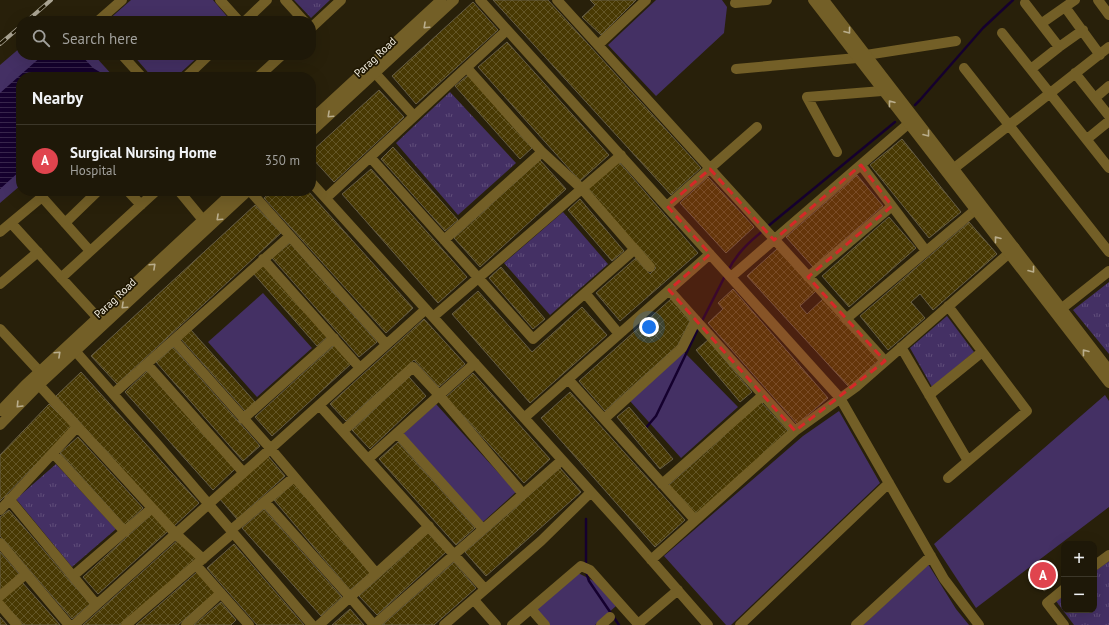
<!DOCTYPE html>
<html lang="en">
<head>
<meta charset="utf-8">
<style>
	:root { --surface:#1e1808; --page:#2b2516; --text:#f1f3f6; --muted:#a1a09c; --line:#3c3729; --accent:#c1a8f3 }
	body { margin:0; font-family:"PT Sans",sans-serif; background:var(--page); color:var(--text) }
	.controls { position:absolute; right:12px; bottom:12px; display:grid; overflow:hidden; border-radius:8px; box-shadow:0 4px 16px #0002 }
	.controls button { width:36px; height:36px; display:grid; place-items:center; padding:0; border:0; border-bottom:1px solid var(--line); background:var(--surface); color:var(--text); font:20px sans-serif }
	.you { position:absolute; left:649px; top:327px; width:14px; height:14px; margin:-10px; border:3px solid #fff; border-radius:50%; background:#1a73e8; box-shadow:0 0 0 6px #1a73e833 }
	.badge { display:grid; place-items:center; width:26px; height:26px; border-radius:50%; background:var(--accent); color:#fff; font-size:13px; font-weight:700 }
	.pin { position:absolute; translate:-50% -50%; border:2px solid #fff; box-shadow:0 1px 4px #0006 }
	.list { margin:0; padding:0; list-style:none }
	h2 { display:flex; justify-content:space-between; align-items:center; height:52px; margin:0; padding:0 16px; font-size:17px }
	h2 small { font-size:13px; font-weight:400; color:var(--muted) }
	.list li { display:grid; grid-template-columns:26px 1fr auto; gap:12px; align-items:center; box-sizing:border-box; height:72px; padding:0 16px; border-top:1px solid var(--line) }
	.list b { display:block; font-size:15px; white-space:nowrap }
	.list p { margin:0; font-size:13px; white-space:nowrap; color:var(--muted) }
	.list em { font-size:13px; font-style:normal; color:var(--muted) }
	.icon { flex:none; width:22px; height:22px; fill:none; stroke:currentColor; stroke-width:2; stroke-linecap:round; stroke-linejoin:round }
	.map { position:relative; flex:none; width:1109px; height:625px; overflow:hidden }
	.search { position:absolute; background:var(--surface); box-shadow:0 4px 16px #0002; left:16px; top:16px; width:300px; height:44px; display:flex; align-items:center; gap:10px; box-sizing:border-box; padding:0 14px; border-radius:16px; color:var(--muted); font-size:15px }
	.panel { position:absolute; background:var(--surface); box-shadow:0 4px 16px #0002; left:16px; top:72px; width:300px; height:124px; border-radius:16px }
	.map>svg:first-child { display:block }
	.green { fill:#443064 }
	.park { fill:url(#park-tufts) }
	.water { fill:url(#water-rules) }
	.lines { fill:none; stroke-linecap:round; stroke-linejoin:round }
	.stream { stroke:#15002e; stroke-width:2.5 }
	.building { fill:url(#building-cross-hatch); stroke:#675e46 }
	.minor { stroke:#735f27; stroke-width:10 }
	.tertiary { stroke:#735f27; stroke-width:10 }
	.rail-casing { stroke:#aaa493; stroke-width:4 }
	.rail { stroke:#1f1702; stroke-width:2.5; stroke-dasharray:8; stroke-linecap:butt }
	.oneway { stroke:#baae8d }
	.marked { fill:#d62828; fill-opacity:0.2; stroke:#d62828; stroke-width:3; stroke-dasharray:8 5; stroke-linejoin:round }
	.labels { text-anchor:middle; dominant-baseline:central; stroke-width:3.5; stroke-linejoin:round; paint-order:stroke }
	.street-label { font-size:11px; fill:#f4efe1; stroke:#1f1702 }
</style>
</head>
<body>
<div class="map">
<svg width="1109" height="625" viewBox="0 0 1109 625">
	<defs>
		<pattern id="park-tufts" width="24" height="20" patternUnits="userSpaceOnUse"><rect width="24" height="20" fill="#443064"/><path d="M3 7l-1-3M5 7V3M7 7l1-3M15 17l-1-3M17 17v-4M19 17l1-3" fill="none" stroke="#604e7a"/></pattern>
		<pattern id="water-rules" width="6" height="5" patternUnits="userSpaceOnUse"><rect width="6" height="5" fill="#15002e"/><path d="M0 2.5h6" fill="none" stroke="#38264c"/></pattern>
		<pattern id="building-cross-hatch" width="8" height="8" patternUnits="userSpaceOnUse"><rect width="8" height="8" fill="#483903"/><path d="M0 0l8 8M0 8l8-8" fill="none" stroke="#635627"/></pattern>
	</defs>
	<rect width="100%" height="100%" fill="#28200a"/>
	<path class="green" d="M131,0H213L231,21H107Z
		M656,0H722L727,7L724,33L656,96L608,45Z
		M21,47V55H94L114,77H21V185L0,203V65Z
		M133,55H200L176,77H152Z
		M263,293L312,348L257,397L208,342Z
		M684,352L738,407L681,458L630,401Z
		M1105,395L1109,401V507L976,608L934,544Z
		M436,404L516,492L483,522L402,435Z
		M839,411L880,483L731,625H726L664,556L803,436Z
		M928,564L956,609L969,625H863Z
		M578,573L594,581L616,606L595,625H547L535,611Z"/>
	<path class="park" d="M294,0H330L311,18Z
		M450,92L516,163L458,215L396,143Z
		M563,212L608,264L550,315L504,263Z
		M1109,282V354L1073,310Z
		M947,316L974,352L932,387L910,348Z
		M56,464L116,529L72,567L16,499Z
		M1109,561V625H1074L1056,601L1064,595V610H1094V572Z"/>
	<path class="water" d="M43,55H81L93,68L105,75L106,77H21V170L0,189V93Z"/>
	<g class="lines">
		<path class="stream" d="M915,105L920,100L983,28L1013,0
			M767,227L895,122
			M728,271C736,254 749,242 764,230
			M701,323L725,276
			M644,430L656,416L699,327
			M586,565V519
			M586,572L589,581L619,625"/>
	</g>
	<path class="building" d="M493,0H548L701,168L671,195Z
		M590,0H636L601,35L582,17L595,5Z
		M473,2L498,30L416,104L392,76Z
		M507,42L609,155L580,181L478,67Z
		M468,75L532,148L520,159L455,86Z
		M379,90L404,117L334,182L311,157V152Z
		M902,139L961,212L929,238L870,165Z
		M393,147L458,220L445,231L381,159Z
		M540,160L566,189L480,267L454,238Z
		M619,162L698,253L620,321L596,293L636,258L650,274L656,268L588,189Z
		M371,169L467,277L438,303L342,194Z
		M857,175L883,206L813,267L786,237Z
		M708,177L754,227L726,253L680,203Z
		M272,191H308L413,308L386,333L264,198Z
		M580,199L624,251L612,261L568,210Z
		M255,205L281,233L117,384L91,356Z
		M889,217L916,248L849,307L822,276Z
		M969,222L997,254L933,310L920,294L911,302L925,318L888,350L860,316Z
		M290,243L377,342L359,357L272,258Z
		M777,249L816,291L800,306L807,314L823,299L879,360L849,387L747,276Z
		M263,264L327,337L317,346L253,273Z
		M501,267L545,319L533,329L489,278Z
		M733,289L828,398L797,424L708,323L723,309L718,303Z
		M478,291L532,352L582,307L607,335L530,403L452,314Z
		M671,299L690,321L678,345L605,411L579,381Z
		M424,319L465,364L439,387L414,360L346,421L330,404Z
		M191,330L255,402L245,411L181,339Z
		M708,340L752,392L740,402L696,350Z
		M334,345L351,364L272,436L255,417Z
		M173,347L260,446L243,461L156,362Z
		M147,371L235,469L213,490L125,392Z
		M81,372L199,503L174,526L56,396Z
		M473,373L550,459L524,483L446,397Z
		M409,377L426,396L370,449L352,430Z
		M570,392L685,520L655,547L541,418Z
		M761,402L788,431L696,515L669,485Z
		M49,404L72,427L0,501V455Z
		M629,407L673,459L660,469L617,417Z
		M78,437L143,508L125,525L60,453Z
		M398,442L475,528L456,545L379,459Z
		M268,456L285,476L237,519L219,498Z
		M560,468L581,492L486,576L465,552Z
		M294,483L370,573L350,590L274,500Z
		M264,509L342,597L321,616L242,528Z
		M9,510L90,604L72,619L0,536V517Z
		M152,514L168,531L98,594L83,577Z
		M428,533L446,552L377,615L359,596Z
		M180,538L198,557L122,625H83Z
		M234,544L304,625H257L207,568Z
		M0,552L20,575L0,592Z
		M1041,561L1055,583L1044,591L1030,569Z
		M454,562L476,588L434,625H382Z
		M197,572L215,593L178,625H136Z
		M22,582L60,625H23L1,600Z
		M221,602L236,620L231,625H194Z
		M350,609L364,625H332Z
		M0,617L7,625H0Z"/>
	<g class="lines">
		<path class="minor" d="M220,0L239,21
			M285,0L304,21
			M480,0L840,398L944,579L979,625
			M557,0L885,361
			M1098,0L1109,15
			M735,3L767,0
			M1025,3L1059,47
			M1065,7L1100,55
			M98,21L122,0
			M245,21L267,0
			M1042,23L1075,0
			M311,28L341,0
			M1002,33L1109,168
			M598,45L646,0
			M122,55L142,77
			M866,55L956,41
			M467,68L542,152L582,189L650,267
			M964,68L1109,252
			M736,69L857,58
			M1031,69L1059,47L1083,30
			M375,73L414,116
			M1075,73L1109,116
			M186,77L209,55
			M258,77L282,55
			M1095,98L1109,86
			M1087,139L1109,121
			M837,152L807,97L882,91
			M370,157L533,339L635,249
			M861,165L926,251
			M948,173L1109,47
			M311,182L620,524L708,625
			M128,191L141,205
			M179,191L203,220
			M250,191L386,344
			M326,198L507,30
			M667,206L757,127
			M11,223L97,317
			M65,223L98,191
			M0,232L42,197L90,251
			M444,240L542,152
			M263,259L360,368
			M731,277L908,124
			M808,277L892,206
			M61,278L156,191
			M0,284L38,252
			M669,290L795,431
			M585,293L619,334
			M948,306L1027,411L948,478
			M1056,313L1109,271
			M433,317L621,155
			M846,319L975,210
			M0,329L40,372
			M174,340L270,448L376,573
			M70,345L158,445L312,625
			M901,347L968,461
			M147,364L243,472
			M568,379L695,520
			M39,385L175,533L203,559
			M113,394L290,236
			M929,395L982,352
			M319,405L485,589
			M524,418L710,254
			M243,419L334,338
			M604,419L682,348L696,320
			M343,431L413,367L439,395L523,494
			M397,433L483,529
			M53,453L125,532
			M368,459L475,363
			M662,484L763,395
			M9,499L96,604
			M265,502L350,597L374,625
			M0,510L77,427
			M231,530L294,477
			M0,543L69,625
			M651,560L795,431L856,387L1015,248
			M196,565L249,625
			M1094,566L1109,555
			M73,576L152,508
			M0,596L26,574
			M474,600L496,625
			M0,605L17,625
			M531,609L545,625
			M638,624L678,590
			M74,625L426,309
			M126,625L233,533
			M186,625L221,593
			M319,625L429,526
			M374,625L562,460
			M444,625L541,541L591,492
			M512,625L581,566L590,570L639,625
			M601,625L610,617
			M740,625L889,483
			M856,625L931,556
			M1064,625L1047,603L1064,589"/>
		<path class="tertiary" d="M813,0L1109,383
			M824,0L1109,370
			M311,120L441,0
			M311,132L454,0
			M0,411L25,385L234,191
			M0,425L39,385L248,191"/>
		<g class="rail-casing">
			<path id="rail" d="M27,21L51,0
				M0,44L21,26"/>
		</g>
		<use href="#rail" class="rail"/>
	</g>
	<defs><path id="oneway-chevron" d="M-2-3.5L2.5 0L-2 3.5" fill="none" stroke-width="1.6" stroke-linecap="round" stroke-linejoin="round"/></defs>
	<g class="oneway">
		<use href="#oneway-chevron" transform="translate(426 26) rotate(137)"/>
		<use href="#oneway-chevron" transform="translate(848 31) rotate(52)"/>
		<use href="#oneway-chevron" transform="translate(891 103) rotate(-128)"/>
		<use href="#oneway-chevron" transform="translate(330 115) rotate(137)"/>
		<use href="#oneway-chevron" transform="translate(927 134) rotate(52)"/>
		<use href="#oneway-chevron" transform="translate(219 218) rotate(137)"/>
		<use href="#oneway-chevron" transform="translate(997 239) rotate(-128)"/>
		<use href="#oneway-chevron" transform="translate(153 266) rotate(-43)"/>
		<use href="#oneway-chevron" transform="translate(1032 270) rotate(52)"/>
		<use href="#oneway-chevron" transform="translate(124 306) rotate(137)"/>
		<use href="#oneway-chevron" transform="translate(1085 352) rotate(-128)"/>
		<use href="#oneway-chevron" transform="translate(58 354) rotate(-43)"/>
		<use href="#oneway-chevron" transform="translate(19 405) rotate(134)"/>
	</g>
	<path class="marked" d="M861,165L892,206L808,277L885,361L795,431L669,290L710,254L667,206L710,169L774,240Z"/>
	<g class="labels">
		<g class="street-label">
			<text transform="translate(375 57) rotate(-43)">Parag Road</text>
			<text transform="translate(115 298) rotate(-43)">Parag Road</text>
		</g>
	</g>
</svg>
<div class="controls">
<button>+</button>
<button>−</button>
</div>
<div class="you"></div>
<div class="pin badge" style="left:1043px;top:575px;background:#e0444e">A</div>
<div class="search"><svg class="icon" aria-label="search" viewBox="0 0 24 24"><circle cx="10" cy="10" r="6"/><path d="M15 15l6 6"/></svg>Search here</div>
<section class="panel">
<h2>Nearby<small></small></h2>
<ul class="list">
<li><span class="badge" style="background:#e0444e">A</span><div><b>Surgical Nursing Home</b><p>Hospital</p></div><em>350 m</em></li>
</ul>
</section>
</div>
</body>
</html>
